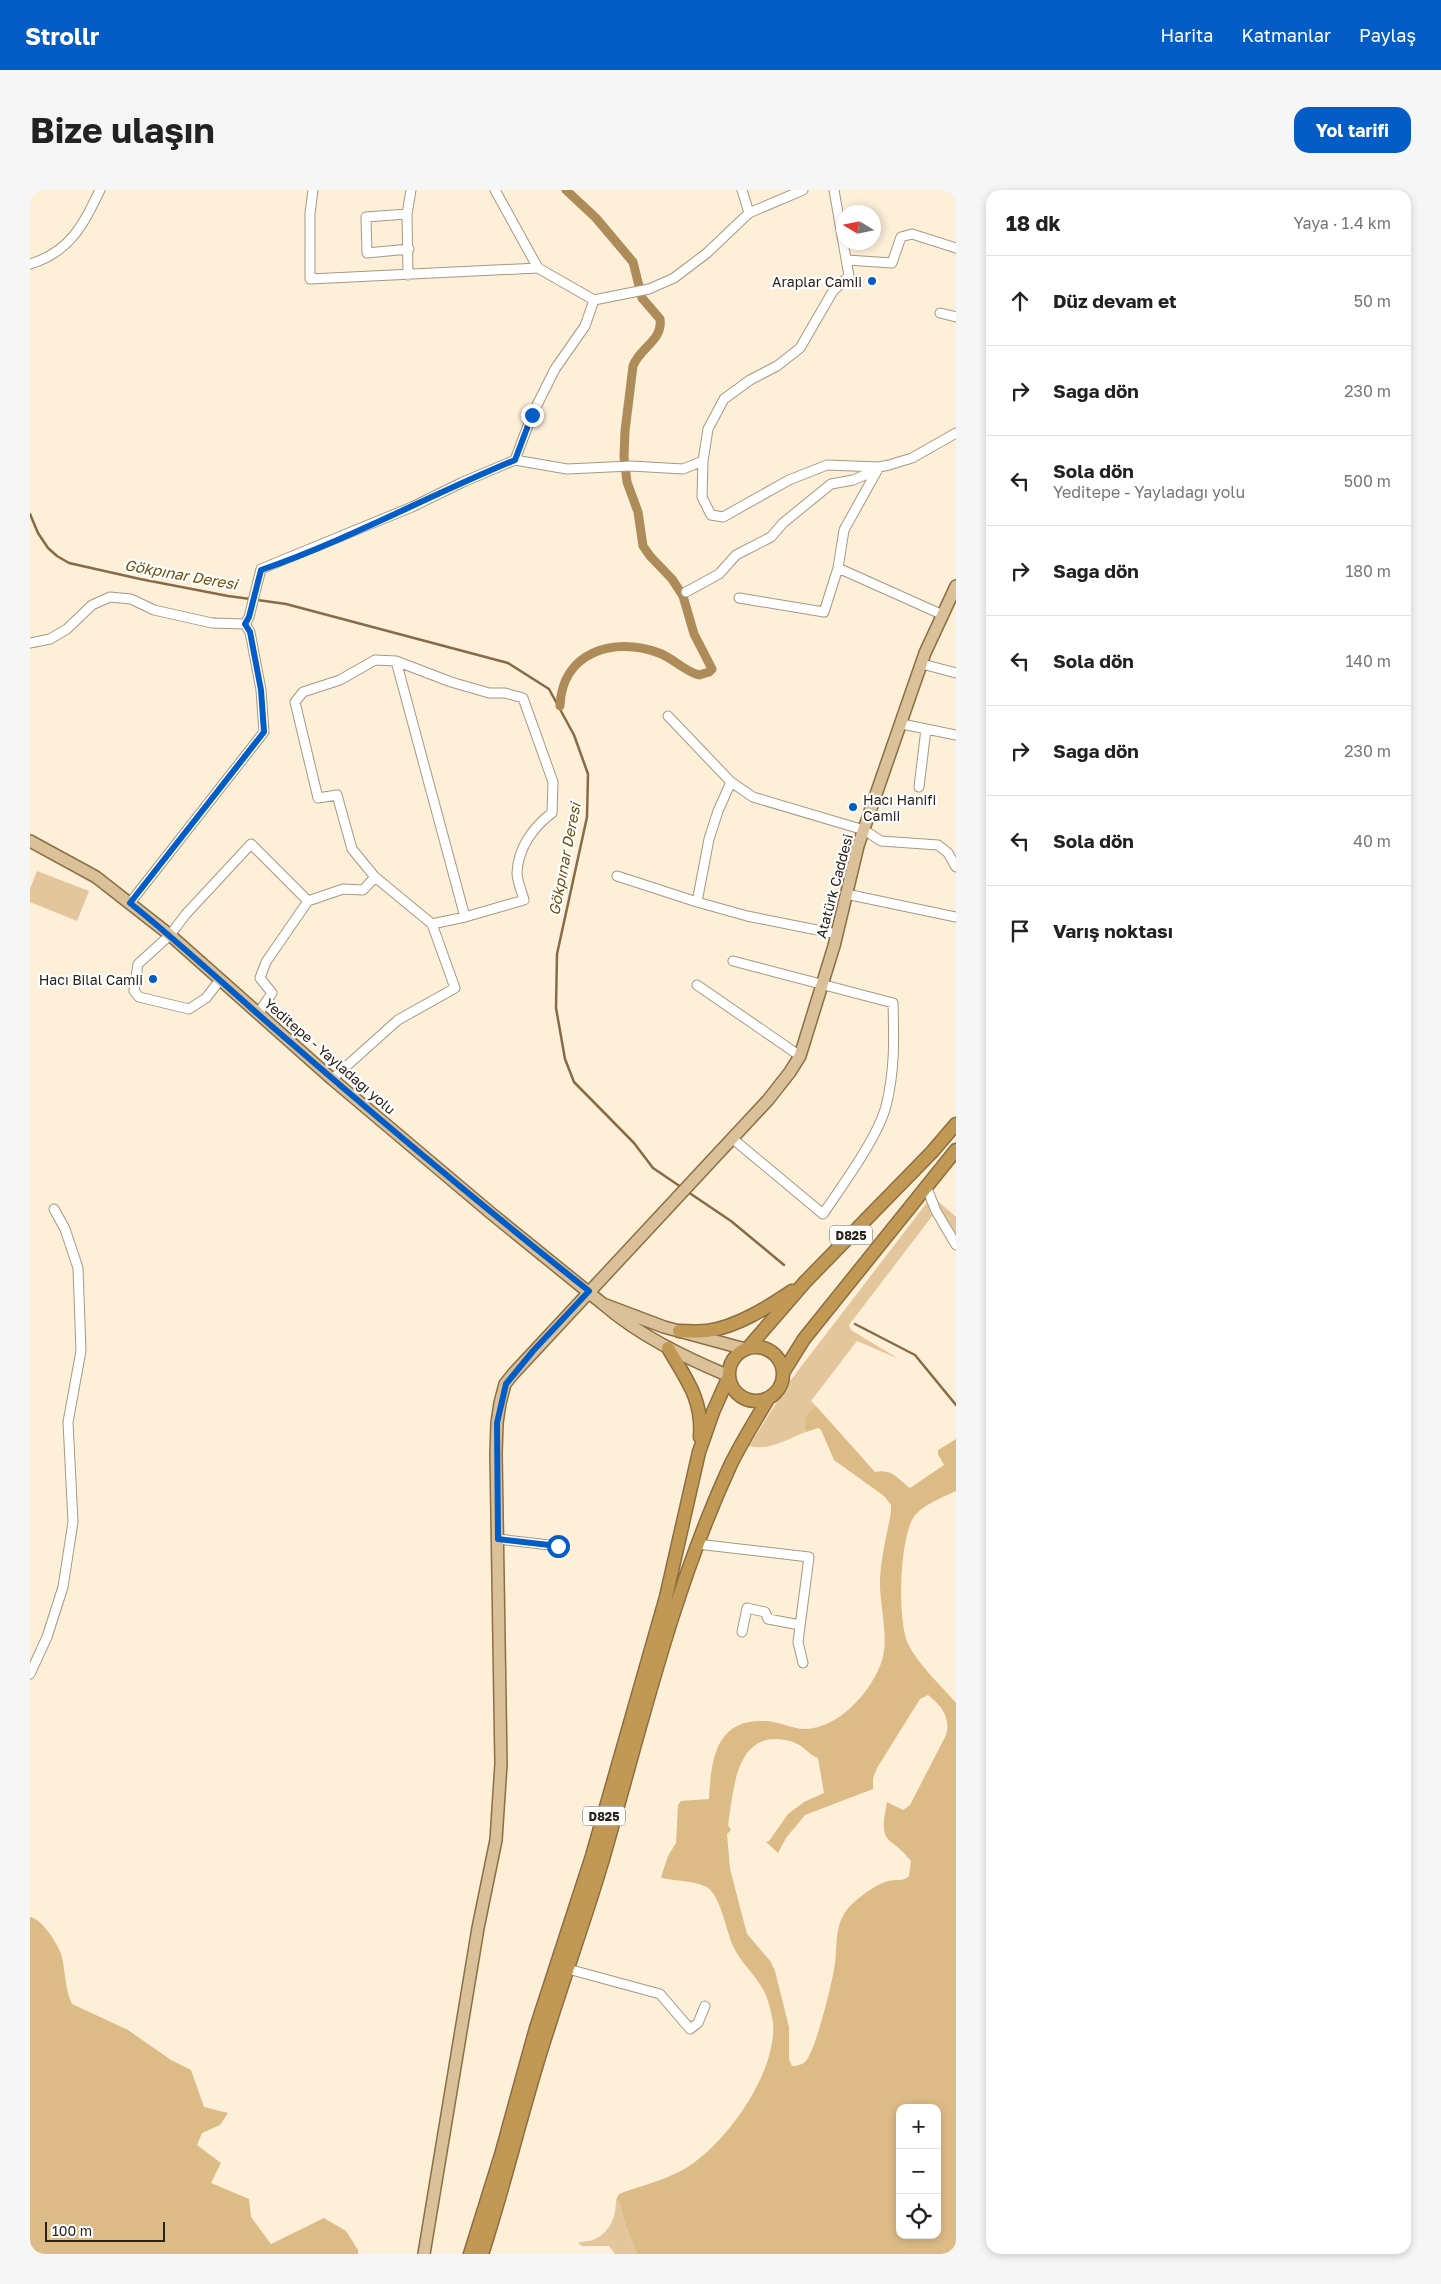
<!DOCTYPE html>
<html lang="tr">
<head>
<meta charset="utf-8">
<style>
	:root { --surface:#fff; --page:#f6f6f6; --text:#222; --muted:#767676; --line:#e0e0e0; --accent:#045dc7 }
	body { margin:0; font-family:"Golos Text",sans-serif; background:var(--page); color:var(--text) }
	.controls { position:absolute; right:15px; bottom:15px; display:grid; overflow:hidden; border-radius:10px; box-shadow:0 2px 8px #0003 }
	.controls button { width:45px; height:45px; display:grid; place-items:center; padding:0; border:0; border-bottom:1px solid var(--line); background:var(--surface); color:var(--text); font:25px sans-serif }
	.compass { position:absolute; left:806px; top:15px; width:45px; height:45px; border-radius:50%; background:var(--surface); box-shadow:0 2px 8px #0003; rotate:280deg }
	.scale { position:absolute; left:15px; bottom:12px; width:120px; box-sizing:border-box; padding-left:5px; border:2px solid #29231b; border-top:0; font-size:14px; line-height:18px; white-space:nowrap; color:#29231b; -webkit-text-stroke:4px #fff; paint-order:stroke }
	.stop { position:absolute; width:15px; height:15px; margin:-11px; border:4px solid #045dc7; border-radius:50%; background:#fff }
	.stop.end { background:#045dc7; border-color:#fff; box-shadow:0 1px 5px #0008 }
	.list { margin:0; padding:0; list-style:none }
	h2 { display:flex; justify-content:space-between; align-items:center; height:65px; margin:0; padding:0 20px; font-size:21px }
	h2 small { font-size:16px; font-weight:400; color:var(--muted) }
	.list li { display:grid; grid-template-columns:32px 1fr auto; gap:15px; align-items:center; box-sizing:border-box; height:90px; padding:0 20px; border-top:1px solid var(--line) }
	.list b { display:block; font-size:19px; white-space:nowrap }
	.list p { margin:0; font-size:16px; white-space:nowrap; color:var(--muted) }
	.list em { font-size:16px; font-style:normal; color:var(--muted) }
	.icon { flex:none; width:28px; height:28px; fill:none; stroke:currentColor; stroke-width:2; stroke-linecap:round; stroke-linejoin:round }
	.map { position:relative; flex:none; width:926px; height:2064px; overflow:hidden; border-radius:15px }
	header { display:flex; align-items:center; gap:30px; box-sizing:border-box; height:70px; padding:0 25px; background:var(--accent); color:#fff }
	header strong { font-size:24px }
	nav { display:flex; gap:28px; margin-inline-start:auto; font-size:18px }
	.intro { display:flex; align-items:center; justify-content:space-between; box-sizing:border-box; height:120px; padding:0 30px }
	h1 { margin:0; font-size:35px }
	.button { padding:12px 22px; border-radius:15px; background:var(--accent); color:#fff; font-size:18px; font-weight:700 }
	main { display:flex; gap:30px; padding:0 30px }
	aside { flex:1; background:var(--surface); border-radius:15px; box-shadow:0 2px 8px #0003 }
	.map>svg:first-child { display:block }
	.green { fill:#e3c69b }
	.forest { fill:#ddbb86; fill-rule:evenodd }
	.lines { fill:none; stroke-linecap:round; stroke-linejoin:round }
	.stream { stroke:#856c46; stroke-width:2.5 }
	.canal { stroke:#ad8c59; stroke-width:9 }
	.minor-casing { stroke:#a69883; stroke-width:11 }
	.major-casing { stroke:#8c6f41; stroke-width:14 }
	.highway-casing { stroke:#8c6f41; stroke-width:15 }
	.minor { stroke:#fff; stroke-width:9 }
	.major { stroke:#dac199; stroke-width:11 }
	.highway { stroke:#c29855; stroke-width:12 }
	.route { stroke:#045dc7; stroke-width:6 }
	.poi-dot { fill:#045dc7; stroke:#fff; stroke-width:2 }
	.labels { text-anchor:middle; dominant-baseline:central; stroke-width:4.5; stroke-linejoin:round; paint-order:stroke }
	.shield { fill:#fff; stroke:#69655f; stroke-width:1 }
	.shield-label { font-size:12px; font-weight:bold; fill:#29231b }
	.poi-label { font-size:14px; fill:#29231b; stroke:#fff; text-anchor:end }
	.street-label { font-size:14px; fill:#29231b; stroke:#fff }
	.water-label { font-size:15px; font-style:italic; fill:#6d4c0a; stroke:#fff }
</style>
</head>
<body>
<header>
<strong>Strollr</strong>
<nav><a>Harita</a><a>Katmanlar</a><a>Paylaş</a></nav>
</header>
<div class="intro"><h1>Bize ulaşın</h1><a class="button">Yol tarifi</a></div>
<main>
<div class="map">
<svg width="926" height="2064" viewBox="0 0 926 2064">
	<rect width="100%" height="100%" fill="#feefd9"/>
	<path class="green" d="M7,681L59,701L47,731L0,712V699Z
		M902,1006L926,1027V1055L906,1021L819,1135L821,1140L869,1169L827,1151L781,1211L786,1216C776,1225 772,1229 776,1242C757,1249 740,1261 719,1256L760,1191Z
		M586,2010L590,2014L595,2035L607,2064H585L579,2056H552L548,2053C552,2051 558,2052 563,2050C580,2043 586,2027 586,2010Z"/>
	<path class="forest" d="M786,1216L845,1282C862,1278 868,1289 880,1298L914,1275L908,1264V1260L926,1249V1301C913,1307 897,1313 886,1324C869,1342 867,1431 878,1454C889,1476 910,1494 926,1513V2064H607L595,2035L590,2014L586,2010L589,2004C610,1996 636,1990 656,1978C697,1953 747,1882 743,1833C742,1826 740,1818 738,1811C732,1791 715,1778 705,1760C696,1744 692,1708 678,1698C667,1690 637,1691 631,1687L638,1666L646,1653L648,1615L651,1611L679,1609C681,1571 685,1529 734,1531C748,1531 762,1539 775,1539C808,1538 838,1505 850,1476C861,1452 849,1416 850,1390C851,1367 857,1344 861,1322V1315L854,1306L804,1270L791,1240L788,1238L776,1242C772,1229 776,1224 786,1216ZM898,1505C911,1515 921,1527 916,1545L880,1615L873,1620L857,1612C848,1659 859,1642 881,1671L879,1686C874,1692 866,1689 858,1691C844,1695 819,1713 813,1726C804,1742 808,1762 804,1779C801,1798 786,1858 776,1871C772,1875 767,1876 762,1876L759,1869V1837L745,1781L741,1772L717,1744L700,1679L697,1644L701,1640L698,1635C704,1597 706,1535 763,1552C773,1555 779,1565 788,1568L794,1603L774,1612L758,1624L739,1651L736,1652L748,1663L756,1648L775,1625L843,1599V1588L847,1578L890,1509ZM870,1918H907V2045H870Z
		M0,1727C11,1728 28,1754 31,1764C36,1781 34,1797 42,1814L98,1840L141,1870L161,1880L174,1917L198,1923L190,1935L172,1943L167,1955L191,1973L181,1993L219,2009L221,2027L241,2054L294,2028L316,2041L328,2060V2064H0Z"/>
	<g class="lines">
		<path class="stream" d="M0,324L8,343L18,358L27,366L39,373L110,389L198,406L256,414L478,473L519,499L544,545L558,584L557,627L527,764L526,818L535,869L544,892L604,953L623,978L651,997
			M658,1002L701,1031L754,1075
			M825,1134L885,1165L926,1215"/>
		<path class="canal" d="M530,516C532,462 584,446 629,463C643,468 654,481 669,485L679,482L682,479L664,444L653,406L642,389L620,366L613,356L608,322L597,292L594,267L595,241L603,176C610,157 633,151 630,129L612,108L603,72L566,28L536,0"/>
		<g class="minor-casing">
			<path id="minor" d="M283,0L280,23V89L508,78
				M465,0L508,78L564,110L555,136L525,179L502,225L485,270
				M712,0L719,23
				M377,24L336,27L337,63L379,59
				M817,70L862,73L871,47L882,44L926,58
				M0,74C40,62 53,35 70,0
				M378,85L377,24L381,0
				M564,110L619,99L644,88L677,63L719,23L773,0
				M910,123L926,127
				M673,271L672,307L681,325L693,327L759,290L797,275L849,277L859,275L882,268L926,243
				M808,378L913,425
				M656,402L689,384L706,365L741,347L753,333L801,294L823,290L847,280
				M709,408L794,422L808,378L814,340L849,277
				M0,453L20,449L37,439L62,415L80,407L101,409L124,420L182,433L215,434L219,427L231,379L382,317L433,292L485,270L537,279L601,276L653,279L673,271L678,239L694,209L720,190L747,176L770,158L803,101L819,86L804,0
				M366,471L435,727
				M892,474L926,483
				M638,526L701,592L723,607L834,640L851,651L908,655L918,663L926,677
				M872,534L926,545
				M889,597L896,539
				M587,686L667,712L717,726L807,744
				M816,704L926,727
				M667,712L679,649L688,621L701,592
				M100,713L234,542L231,500L220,442L215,434
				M190,790L176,808L159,819L109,807L104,801L108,774L140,745L156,724L221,654L278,711L313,699L333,700L345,687L322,659L307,605L288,608L265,512L273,502L310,490L345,470L366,471L421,492L459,503H475L493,508L523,592L522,623C503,637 488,658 487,683C487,691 492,702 494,710L435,727L402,734L345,687
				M667,795L770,866
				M230,826L231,819L242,803L230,788L236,772L278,711
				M302,889L368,830L425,798L402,734
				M703,949L793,1024C812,996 848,947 856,916C865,880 864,849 863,813L703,771
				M896,996L906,1021L926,1055
				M468,1349L528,1356
				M667,1354L779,1367L768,1452L773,1473
				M712,1442L717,1418L735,1422L738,1429L770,1435
				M0,1484L17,1447L33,1397L43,1332L38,1232L51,1161L48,1078L35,1039L24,1019
				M538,1779L630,1804L660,1839L668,1833L675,1816"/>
		</g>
		<g class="major-casing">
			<path id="major" d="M0,651L66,687L140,745L302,889L462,1024L573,1114
				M699,1186C654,1167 610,1146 573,1114L634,1137L715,1159
				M394,2064L448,1738L466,1650L471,1574L466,1263L467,1233L470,1213L475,1194L483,1184L738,910L760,882L770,866L804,756L828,656L895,463L926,396"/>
		</g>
		<g class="highway-casing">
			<path id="highway" d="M649,1141C658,1141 668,1142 677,1141C707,1137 738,1117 762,1101
				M699 1184a27 27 0 1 1 54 0a27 27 0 1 1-54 0Z
				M638,1158C656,1189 673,1209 670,1247
				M718,1158L775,1092L902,962L926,934
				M754,1181L774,1149L926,960
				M440,2064L471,1965L506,1838L562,1666L636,1407L669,1262L683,1222L699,1186
				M452,2064C476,1991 493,1915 517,1842C535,1784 556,1727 573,1669C611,1537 642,1402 700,1276C711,1253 725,1231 738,1209"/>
		</g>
		<use href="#minor" class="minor"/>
		<use href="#major" class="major"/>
		<use href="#highway" class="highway"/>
	</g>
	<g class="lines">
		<path class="route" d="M502,225L485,270C400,305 318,350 231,380L219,427L215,434L220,442L231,500L234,542L100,713C155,757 206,806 260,852C358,937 457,1020 559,1101L503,1161L476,1194L467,1233L468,1349L528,1356"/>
	</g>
	<g class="poi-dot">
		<circle cx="842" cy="91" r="5"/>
		<circle cx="823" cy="617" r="5"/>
		<circle cx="123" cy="789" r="5"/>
	</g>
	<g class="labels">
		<g class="shield">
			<rect x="800" y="1035.5" width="42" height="19" rx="4"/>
			<rect x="553" y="1616.5" width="42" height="19" rx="4"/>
		</g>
		<g class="shield-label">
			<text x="821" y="1045">D825</text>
			<text x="574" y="1626">D825</text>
		</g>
		<g class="poi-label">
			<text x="832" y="91">Araplar Camii</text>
			<text x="833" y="609" text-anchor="start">Hacı Hanifi<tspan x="833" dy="16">Camii</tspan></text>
			<text x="113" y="789">Hacı Bilal Camii</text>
		</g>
		<g class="street-label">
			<text transform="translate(804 696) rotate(-75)">Atatürk Caddesi</text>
			<text transform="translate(300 866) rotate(41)">Yeditepe - Yayladağı yolu</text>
		</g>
		<g class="water-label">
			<text transform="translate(151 384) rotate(10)">Gökpınar Deresi</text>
			<text transform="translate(534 669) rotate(-79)">Gökpınar Deresi</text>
		</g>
	</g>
</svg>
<div class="controls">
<button>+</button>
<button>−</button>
<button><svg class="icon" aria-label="locate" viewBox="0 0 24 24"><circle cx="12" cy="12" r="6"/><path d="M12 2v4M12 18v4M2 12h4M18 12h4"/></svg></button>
</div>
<svg class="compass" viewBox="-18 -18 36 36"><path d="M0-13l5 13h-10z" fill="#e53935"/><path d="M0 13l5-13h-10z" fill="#767676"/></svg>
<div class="scale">100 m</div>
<div class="stop" style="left:528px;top:1356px"></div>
<div class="stop end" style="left:502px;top:225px"></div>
</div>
<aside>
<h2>18 dk<small>Yaya · 1.4 km</small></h2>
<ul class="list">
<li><svg class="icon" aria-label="ahead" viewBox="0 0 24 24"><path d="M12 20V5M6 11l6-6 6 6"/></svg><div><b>Düz devam et</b></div><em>50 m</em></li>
<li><svg class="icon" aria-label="right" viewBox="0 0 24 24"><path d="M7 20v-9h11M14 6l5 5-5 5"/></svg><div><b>Sağa dön</b></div><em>230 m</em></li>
<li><svg class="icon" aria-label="left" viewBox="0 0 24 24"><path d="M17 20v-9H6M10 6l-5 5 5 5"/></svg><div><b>Sola dön</b><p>Yeditepe - Yayladağı yolu</p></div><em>500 m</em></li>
<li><svg class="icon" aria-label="right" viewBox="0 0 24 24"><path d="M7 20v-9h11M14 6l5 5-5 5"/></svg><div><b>Sağa dön</b></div><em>180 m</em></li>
<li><svg class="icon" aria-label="left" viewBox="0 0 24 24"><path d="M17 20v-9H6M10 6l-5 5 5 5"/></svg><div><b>Sola dön</b></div><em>140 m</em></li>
<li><svg class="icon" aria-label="right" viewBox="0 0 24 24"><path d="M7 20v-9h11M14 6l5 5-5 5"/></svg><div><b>Sağa dön</b></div><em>230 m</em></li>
<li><svg class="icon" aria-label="left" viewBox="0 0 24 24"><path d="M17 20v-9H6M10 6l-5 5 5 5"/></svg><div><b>Sola dön</b></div><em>40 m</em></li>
<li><svg class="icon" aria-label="arrive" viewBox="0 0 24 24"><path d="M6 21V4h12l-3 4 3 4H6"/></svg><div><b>Varış noktası</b></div></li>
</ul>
</aside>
</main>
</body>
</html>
